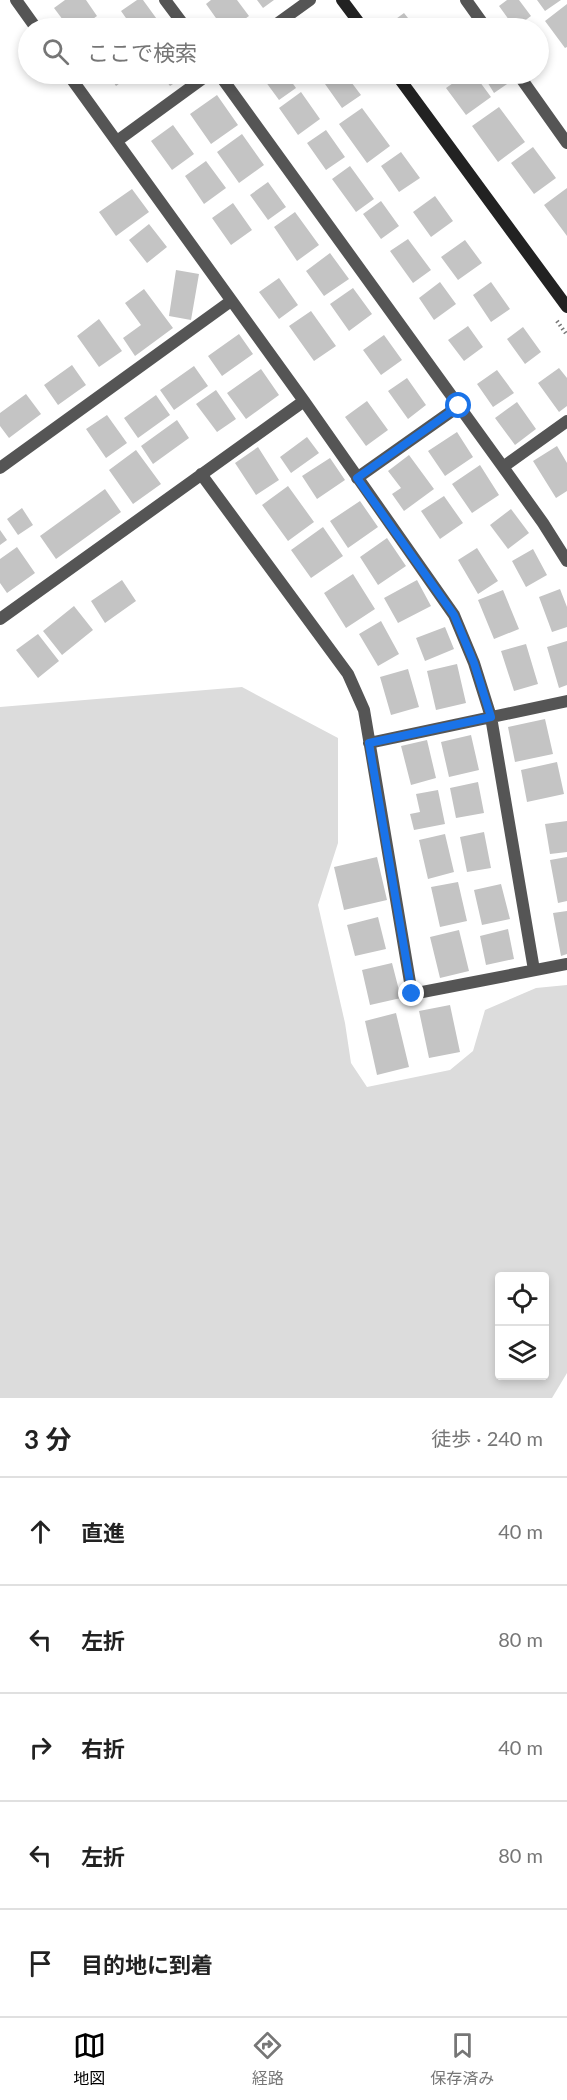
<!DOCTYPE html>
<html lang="ja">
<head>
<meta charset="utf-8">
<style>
	:root { --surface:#fff; --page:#f2f2f2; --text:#222; --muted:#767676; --line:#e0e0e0; --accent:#000 }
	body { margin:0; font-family:Lato,"Noto Sans JP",sans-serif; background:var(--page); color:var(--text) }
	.controls { position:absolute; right:18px; bottom:18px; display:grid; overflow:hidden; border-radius:6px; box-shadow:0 3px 9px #0003 }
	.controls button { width:54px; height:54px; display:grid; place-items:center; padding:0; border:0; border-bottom:2px solid var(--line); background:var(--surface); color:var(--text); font:30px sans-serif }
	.stop { position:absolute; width:18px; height:18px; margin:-14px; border:4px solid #1a73e8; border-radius:50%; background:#fff }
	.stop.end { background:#1a73e8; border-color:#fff; box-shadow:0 2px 6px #0008 }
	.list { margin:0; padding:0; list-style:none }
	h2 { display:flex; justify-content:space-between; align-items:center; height:78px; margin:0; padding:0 24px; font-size:26px }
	h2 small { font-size:20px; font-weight:400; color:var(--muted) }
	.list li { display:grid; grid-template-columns:39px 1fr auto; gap:18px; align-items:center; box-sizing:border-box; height:108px; padding:0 24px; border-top:2px solid var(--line) }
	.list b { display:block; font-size:22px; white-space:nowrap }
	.list em { font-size:20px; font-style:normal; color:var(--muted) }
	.icon { flex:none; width:33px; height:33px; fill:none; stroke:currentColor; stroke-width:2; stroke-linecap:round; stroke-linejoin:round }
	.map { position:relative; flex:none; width:567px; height:1398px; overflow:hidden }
	.search { position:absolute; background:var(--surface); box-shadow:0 3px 9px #0003; left:18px; right:18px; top:18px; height:66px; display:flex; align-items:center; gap:15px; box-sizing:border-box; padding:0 21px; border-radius:33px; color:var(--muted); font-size:22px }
	.sheet { height:618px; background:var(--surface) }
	nav { display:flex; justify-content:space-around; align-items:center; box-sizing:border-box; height:84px; border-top:2px solid var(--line); background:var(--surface); font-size:16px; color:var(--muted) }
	nav a { display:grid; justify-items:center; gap:3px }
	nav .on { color:var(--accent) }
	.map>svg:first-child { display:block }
	.green { fill:#dcdcdc; fill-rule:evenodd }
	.building { fill:#c4c4c4 }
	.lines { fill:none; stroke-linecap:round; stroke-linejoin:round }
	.path { stroke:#777; stroke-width:4; stroke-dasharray:1.5 3; stroke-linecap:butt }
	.street { stroke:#555; stroke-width:12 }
	.secondary { stroke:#222; stroke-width:12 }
	.route { stroke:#1a73e8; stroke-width:8 }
</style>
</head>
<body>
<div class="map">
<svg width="567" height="1398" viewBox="0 0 567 1398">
	<rect width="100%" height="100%" fill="#fff"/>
	<path class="green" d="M242,687L338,738V843L318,905L345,1023L351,1063L367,1087L450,1070L473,1051L485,1010L536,988L567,985V1373L552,1398H0V707ZM500,1276H544V1376H500Z"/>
	<path class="building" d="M65,0H86L97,16L80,28H69L54,8Z
		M137,0H143L159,22L150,28H133L121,11Z
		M211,0H237L249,16L232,28H223L206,4Z
		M257,0H274L263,8Z
		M507,0H519L531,16L515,28L499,6Z
		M537,0H561L545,11Z
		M567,4V47L565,48L545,21Z
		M404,13L416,28H393L389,24Z
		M312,22L317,28H303Z
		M108,74H133L116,86Z
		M161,74H188L170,86Z
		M260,74H286L296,88L279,100Z
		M338,74H345L361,95L342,108L325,84Z
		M466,74H474L491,97L466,115L446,88Z
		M495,74H508L513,80L494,93L486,80Z
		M301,92L320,119L298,135L279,108Z
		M217,95L238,125L211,144L190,114Z
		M499,107L525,142L498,162L472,126Z
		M362,108L390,146L367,163L339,124Z
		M173,125L194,154L172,170L151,141Z
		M326,130L345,157L326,170L307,143Z
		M242,134L264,165L239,183L217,152Z
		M533,147L556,178L534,194L511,163Z
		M401,152L420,178L399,192L381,166Z
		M206,161L226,188L204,204L185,176Z
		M350,166L374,199L356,212L332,179Z
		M268,182L286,207L268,220L250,195Z
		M567,188V236L544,205Z
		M132,189L149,212L116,236L99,212Z
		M435,196L453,221L431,237L413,212Z
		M381,201L399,226L381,239L363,214Z
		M233,203L252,230L231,245L212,218Z
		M295,212L319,245L297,261L274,227Z
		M149,224L167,247L147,263L129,240Z
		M408,239L431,270L413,283L390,251Z
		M465,240L482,263L458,280L441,257Z
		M330,253L349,279L324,296L306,271Z
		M176,270L199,274L191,320L169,316Z
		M279,278L298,305L279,319L259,292Z
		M440,282L456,304L434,320L419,298Z
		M491,282L510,309L491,322L473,295Z
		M353,288L372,314L349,331L330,304Z
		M144,289L173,328L135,356L123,338L141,325L125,303Z
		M311,311L336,346L314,361L289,326Z
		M99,319L122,351L99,367L77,336Z
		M468,326L483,347L464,361L448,340Z
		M523,327L541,352L525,364L507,339Z
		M239,334L253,354L222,376L208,356Z
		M384,335L402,360L381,375L363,350Z
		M72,365L86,385L58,405L44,385Z
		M194,366L208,386L174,410L160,390Z
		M559,368L567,378V406L559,412L538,383Z
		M261,369L279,395L246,419L227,393Z
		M497,370L514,393L493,407L477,384Z
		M407,378L426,405L408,419L388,391Z
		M216,390L236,419L217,432L196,404Z
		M26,394L41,414L9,438L0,426V413Z
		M156,395L170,415L138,438L124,418Z
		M367,401L388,430L366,446L345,417Z
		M517,402L536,429L515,445L495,418Z
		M107,415L127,443L106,458L86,429Z
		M177,420L189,438L153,464L141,446Z
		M457,432L473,457L445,476L428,451Z
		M307,437L319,453L291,473L280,457Z
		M557,446L567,463V491L556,498L533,461Z
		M258,447L279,480L256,495L235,463Z
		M136,450L161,484L133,504L109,470Z
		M409,455L434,489L404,511L392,494L401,488L388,471Z
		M330,458L345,480L317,499L302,476Z
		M480,465L499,495L472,513L452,484Z
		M288,486L314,522L288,541L262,505Z
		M105,489L121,512L56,559L40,536Z
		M444,496L463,523L440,539L421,511Z
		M360,501L378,527L348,548L330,521Z
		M22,508L33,525L18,535L7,519Z
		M511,509L529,533L508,549L490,525Z
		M323,527L343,556L311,578L291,550Z
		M0,530L7,540L0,545Z
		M387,538L406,566L378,585L360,557Z
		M17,547L35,573L7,593L0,583V559Z
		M477,548L498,581L478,594L458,560Z
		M533,549L547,575L526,587L512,561Z
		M353,574L375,609L346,628L324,593Z
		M122,580L136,601L105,623L91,601Z
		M417,580L431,606L398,623L384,598Z
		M560,589L567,607V627L552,632L539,597Z
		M503,590L519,629L494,639L478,600Z
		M74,606L93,630L62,655L43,631Z
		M381,621L399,654L378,666L359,634Z
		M445,627L454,649L425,661L416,638Z
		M38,634L59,661L38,678L16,650Z
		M567,641V685L559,688L547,647Z
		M526,644L538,684L514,691L501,651Z
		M457,664L466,703L436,710L427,671Z
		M408,669L419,707L391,715L380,677Z
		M545,719L553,754L515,762L508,727Z
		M471,735L479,770L449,777L441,742Z
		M427,740L436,778L411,785L401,746Z
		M557,762L564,794L527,802L521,770Z
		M478,782L484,813L456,818L450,788Z
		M438,790L445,824L414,830L410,814L420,812L416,794Z
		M567,821V852L550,854L545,824Z
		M484,832L491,868L467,872L460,837Z
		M445,834L454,872L428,879L419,840Z
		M377,857L387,900L344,910L334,867Z
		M567,857V901L558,903L550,860Z
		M458,882L467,921L440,927L431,887Z
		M501,884L510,919L482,925L474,890Z
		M567,911V954L561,956L553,913Z
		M378,917L386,949L355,956L347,925Z
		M508,929L514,959L486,965L480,936Z
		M459,930L469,971L440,978L430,937Z
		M392,963L401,998L370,1005L362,970Z
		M450,1005L460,1052L429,1058L419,1011Z
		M396,1013L409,1067L377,1075L365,1021Z"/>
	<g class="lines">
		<path class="path" d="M373,74L381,84
			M557,321L567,335"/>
		<path class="street" d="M16,0L36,28
			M165,0L186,28
			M466,0L486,28
			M271,28L310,0
			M68,74L304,401L454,615L474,663L491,717L534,970
			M219,74L503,467L543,523L567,561
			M518,74L567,143
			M117,141L209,74
			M503,467L567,421
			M0,468L231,301
			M201,474L348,674L364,710L412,994L567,964
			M357,478L459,406
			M0,619L304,401
			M369,743L567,701"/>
		<path class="secondary" d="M342,0L363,28
			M396,74L567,307"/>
	</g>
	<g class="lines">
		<path class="route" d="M412,994L369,743L491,717L474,663L454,615L357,478L459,406"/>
	</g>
</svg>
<div class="controls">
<button><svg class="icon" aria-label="locate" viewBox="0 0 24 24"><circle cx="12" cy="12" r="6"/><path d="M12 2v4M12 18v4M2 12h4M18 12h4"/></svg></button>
<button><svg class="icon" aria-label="layers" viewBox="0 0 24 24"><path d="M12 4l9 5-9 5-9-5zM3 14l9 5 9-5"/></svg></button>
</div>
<div class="stop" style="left:459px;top:406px"></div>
<div class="stop end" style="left:412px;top:994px"></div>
<div class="search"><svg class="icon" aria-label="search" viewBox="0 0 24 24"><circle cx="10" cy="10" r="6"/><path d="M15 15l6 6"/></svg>ここで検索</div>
</div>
<section class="sheet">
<h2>3 分<small>徒歩 · 240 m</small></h2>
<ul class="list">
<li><svg class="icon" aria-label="ahead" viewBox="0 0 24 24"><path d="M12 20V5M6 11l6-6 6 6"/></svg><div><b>直進</b></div><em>40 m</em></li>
<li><svg class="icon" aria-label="left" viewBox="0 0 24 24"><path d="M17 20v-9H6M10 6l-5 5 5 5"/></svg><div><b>左折</b></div><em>80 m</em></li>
<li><svg class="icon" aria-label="right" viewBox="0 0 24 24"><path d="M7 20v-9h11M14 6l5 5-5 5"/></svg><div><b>右折</b></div><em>40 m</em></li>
<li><svg class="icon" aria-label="left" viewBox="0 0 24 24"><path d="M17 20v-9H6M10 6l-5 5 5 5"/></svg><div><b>左折</b></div><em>80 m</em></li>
<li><svg class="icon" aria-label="arrive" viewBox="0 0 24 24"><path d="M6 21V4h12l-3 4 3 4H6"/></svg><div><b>目的地に到着</b></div></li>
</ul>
</section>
<nav>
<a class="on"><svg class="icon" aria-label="map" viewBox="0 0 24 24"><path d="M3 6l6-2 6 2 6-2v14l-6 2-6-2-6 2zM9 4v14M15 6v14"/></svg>地図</a>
<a><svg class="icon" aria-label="directions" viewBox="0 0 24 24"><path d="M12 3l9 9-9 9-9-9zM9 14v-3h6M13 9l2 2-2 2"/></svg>経路</a>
<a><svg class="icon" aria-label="saved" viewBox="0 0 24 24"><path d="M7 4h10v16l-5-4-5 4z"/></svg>保存済み</a>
</nav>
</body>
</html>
